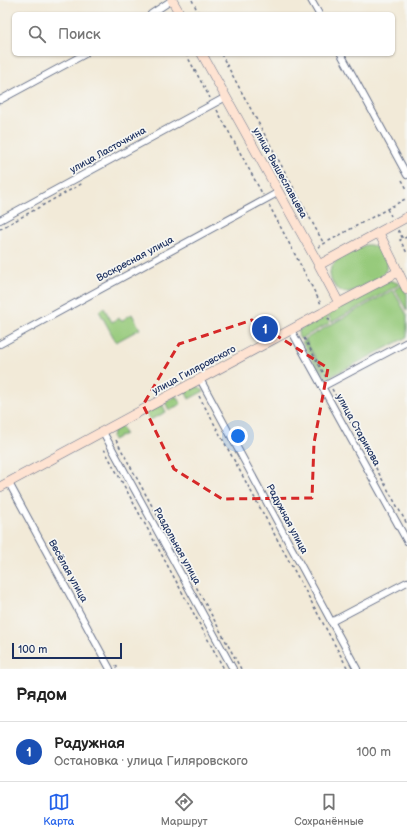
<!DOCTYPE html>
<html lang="ru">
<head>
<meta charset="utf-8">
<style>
	:root { --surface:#fff; --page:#f6f6f6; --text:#222; --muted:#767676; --line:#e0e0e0; --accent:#2563eb }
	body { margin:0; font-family:"Balsamiq Sans",sans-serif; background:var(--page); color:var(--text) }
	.scale { position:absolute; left:12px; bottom:10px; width:110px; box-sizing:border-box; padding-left:4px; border:2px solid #1b2f5e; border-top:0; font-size:11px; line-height:14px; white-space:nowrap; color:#1b2f5e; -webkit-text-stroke:3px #f6f6f2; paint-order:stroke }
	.you { position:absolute; left:238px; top:436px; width:14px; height:14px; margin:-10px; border:3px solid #fff; border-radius:50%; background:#1a73e8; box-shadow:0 0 0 6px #1a73e833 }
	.badge { display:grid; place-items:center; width:26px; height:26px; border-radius:50%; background:var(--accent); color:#fff; font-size:13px; font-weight:700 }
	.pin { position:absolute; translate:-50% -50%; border:2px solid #fff; box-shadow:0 1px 4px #0006 }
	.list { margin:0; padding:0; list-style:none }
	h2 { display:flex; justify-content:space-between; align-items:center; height:52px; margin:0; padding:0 16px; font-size:17px }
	h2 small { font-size:13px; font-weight:400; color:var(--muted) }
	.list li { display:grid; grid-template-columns:26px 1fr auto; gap:12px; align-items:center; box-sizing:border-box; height:60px; padding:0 16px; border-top:1px solid var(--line) }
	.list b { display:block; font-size:15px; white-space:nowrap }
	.list p { margin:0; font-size:13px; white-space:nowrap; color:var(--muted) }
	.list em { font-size:13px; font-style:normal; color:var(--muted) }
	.icon { flex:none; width:22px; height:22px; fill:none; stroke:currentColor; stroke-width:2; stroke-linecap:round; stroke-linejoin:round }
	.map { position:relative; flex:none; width:407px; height:669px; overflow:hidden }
	.search { position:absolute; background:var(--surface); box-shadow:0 1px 3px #0004; left:12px; right:12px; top:12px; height:44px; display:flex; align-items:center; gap:10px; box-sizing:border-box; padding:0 14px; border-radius:6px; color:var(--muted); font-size:15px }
	.sheet { height:112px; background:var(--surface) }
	nav { display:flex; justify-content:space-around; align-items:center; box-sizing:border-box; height:56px; border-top:1px solid var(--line); background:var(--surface); font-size:11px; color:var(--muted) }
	nav a { display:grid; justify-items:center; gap:2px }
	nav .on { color:var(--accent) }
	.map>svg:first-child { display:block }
	.green { fill:#97ca7b; stroke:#597c6c }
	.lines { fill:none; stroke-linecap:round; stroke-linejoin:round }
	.street-casing { stroke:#667089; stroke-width:8 }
	.secondary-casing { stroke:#667089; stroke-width:10 }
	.path { stroke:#667089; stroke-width:1.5; stroke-dasharray:3 3; stroke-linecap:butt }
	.street { stroke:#fff; stroke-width:6 }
	.secondary { stroke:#fee3d2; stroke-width:9 }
	.marked { fill:none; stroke:#d62828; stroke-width:3; stroke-dasharray:8 5; stroke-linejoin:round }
	.labels { text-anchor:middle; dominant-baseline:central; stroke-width:3.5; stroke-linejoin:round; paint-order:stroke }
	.street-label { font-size:10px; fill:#1b2f5e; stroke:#f6f6f2 }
</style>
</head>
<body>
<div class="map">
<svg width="407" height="669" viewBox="0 0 407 669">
	<rect width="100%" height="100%" fill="#f6f6f2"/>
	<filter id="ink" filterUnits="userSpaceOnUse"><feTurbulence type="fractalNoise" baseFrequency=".025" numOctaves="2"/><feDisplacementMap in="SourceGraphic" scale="8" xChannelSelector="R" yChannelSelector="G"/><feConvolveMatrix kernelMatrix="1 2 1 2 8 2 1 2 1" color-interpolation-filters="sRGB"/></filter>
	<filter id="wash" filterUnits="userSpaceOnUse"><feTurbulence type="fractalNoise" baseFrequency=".012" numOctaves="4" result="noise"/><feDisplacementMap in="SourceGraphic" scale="16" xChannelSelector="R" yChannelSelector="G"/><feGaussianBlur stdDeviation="0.9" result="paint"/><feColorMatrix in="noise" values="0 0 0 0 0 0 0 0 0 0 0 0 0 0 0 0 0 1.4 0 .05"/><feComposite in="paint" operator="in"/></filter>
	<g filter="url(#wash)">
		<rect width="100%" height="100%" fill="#f2ead8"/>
		<path class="green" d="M365,245C380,243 394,259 384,273C379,279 370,282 363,286C358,288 352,293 346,292C337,292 330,282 330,273C330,268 334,263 337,260Z
			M390,280L400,284L332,322L327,313Z
			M402,285L407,294V311L395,289Z
			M393,290L407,315V337L330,377L327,378L305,339Z
			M104,308L112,322L119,318L121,321L132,314L140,329L116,342L99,311Z
			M325,314L330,323L300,339L298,335L299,330Z
			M305,340L325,378L321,375L302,342Z
			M196,386L201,388L204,391L189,399L185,391Z
			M176,396L181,404L169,410L165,402Z
			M162,404L166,412L150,420L146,412Z
			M121,426L125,434L113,440L112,437L113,432Z"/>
	</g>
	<g filter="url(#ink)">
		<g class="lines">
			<g class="street-casing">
				<path id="street" d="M311,0L319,14
					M151,14L172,0
					M341,54L407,175
					M0,100L85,54
					M0,220L226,97
					M291,330L407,541
					M0,344L279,192
					M200,379L357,669
					M322,387L407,342
					M103,432L233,669
					M9,483L110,669
					M331,622L407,582"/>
			</g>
			<g class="secondary-casing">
				<path id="secondary" d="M172,0L180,14
					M202,54L319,265L339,303
					M379,233L407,290
					M319,265L407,217
					M0,487L322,313L339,303L398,272"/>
			</g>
			<path class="path" d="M192,0L199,14
				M186,54L210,98
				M221,54L324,244
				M217,110L263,195
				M402,180L407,189
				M269,205L321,304
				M387,209L391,216
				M0,229L83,183
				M398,230L403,239
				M407,237L400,240L407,253
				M318,247L407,198
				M328,318L331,323
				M260,333L268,329
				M304,338L327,379
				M332,389L407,524
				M199,396L348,669
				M116,440L241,669
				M104,449L224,669
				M116,665L118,669"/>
			<use href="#street" class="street"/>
			<use href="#secondary" class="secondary"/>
		</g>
	</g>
	<path class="marked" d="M252,320L328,368L314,443L312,498L222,499L174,469L143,405L179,344Z"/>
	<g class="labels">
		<g class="street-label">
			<text transform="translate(108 150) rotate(-29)">улица Ласточкина</text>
			<text transform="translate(280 173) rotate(61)">улица Вышеславцева</text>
			<text transform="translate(135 259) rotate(-28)">Воскресная улица</text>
			<text transform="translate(194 370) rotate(-28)">улица Гиляровского</text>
			<text transform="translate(358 430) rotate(61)">улица Старикова</text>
			<text transform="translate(287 519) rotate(62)">Радужная улица</text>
			<text transform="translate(177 546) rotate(61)">Раздольная улица</text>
			<text transform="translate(68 571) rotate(61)">Весёлая улица</text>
		</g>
	</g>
</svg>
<div class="scale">100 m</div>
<div class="you"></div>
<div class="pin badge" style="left:265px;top:329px;background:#1a4fb4">1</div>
<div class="search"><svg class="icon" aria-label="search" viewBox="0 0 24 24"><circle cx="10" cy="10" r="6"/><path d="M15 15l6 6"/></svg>Поиск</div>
</div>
<section class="sheet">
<h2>Рядом<small></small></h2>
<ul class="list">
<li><span class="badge" style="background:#1a4fb4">1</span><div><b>Радужная</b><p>Остановка · улица Гиляровского</p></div><em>100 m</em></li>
</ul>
</section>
<nav>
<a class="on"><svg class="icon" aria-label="map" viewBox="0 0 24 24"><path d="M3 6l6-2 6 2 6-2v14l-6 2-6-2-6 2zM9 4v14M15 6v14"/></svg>Карта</a>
<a><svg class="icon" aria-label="directions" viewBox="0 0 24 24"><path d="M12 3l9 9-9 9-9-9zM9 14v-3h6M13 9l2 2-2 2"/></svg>Маршрут</a>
<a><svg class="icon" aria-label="saved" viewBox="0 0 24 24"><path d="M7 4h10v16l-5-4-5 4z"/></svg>Сохранённые</a>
</nav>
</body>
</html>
